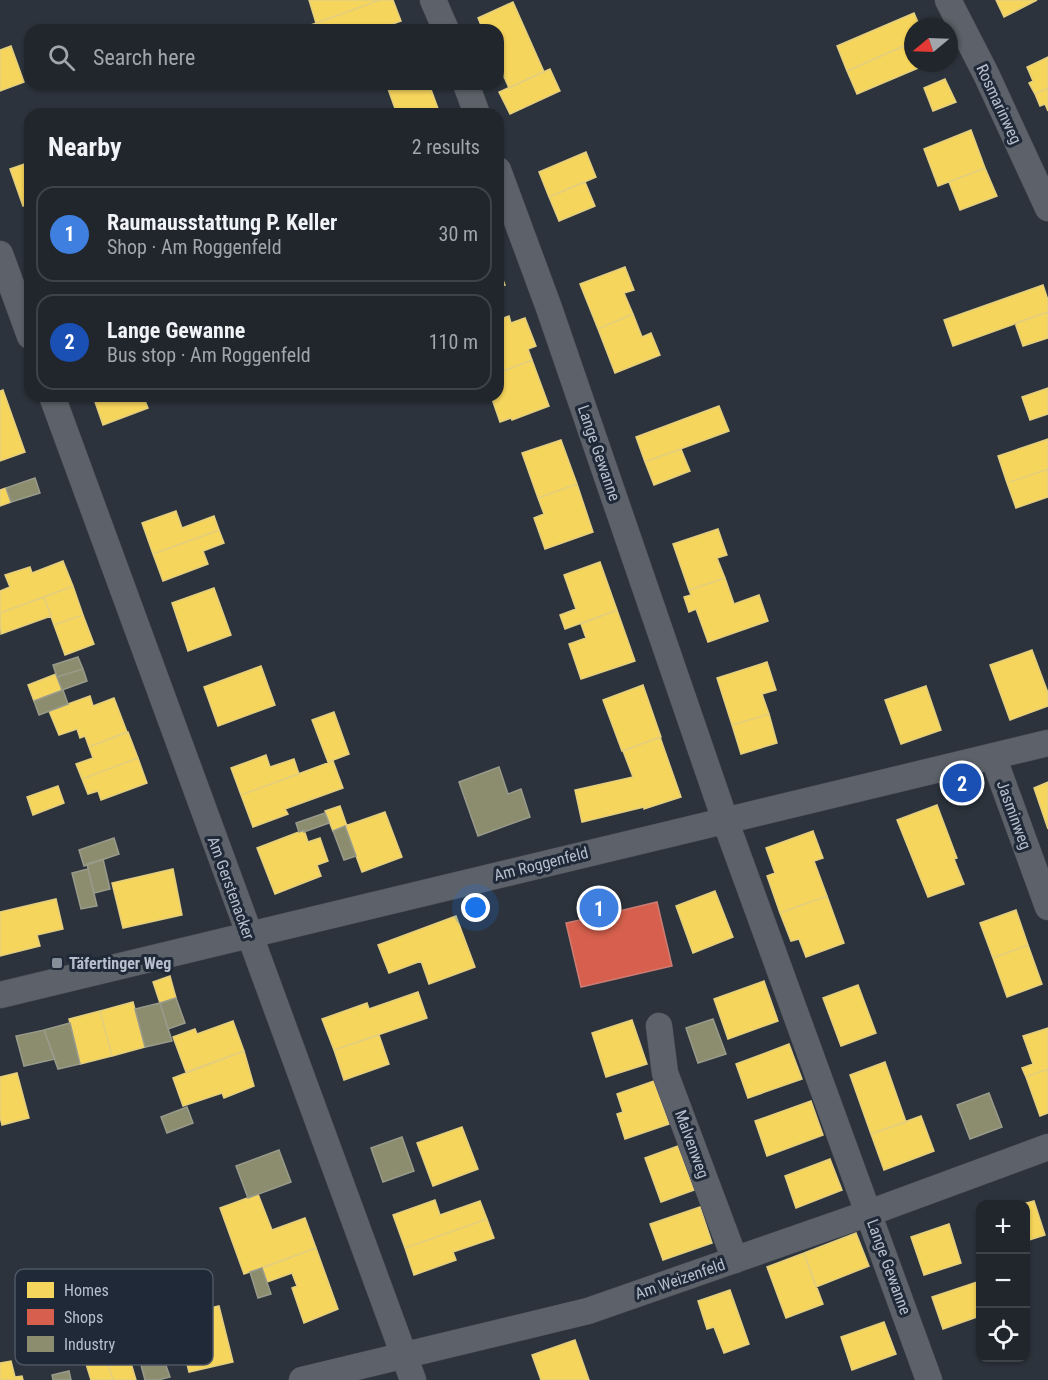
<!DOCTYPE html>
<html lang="en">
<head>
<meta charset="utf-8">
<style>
	:root { --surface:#21262d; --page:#292e35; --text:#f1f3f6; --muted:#a2a5aa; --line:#3e4349; --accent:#95b2f1 }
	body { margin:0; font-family:"Roboto Condensed",sans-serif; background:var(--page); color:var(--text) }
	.controls { position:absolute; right:18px; bottom:18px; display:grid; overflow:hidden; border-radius:12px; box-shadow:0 2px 4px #0004 }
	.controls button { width:54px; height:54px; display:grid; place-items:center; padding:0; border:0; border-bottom:2px solid var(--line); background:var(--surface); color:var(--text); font:30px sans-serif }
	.compass { position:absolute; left:904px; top:18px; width:54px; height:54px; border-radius:50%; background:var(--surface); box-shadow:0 2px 4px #0004; rotate:251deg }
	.you { position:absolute; left:476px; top:908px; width:21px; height:21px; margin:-15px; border:4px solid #fff; border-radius:50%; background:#1a73e8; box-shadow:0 0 0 9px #1a73e833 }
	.badge { display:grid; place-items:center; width:39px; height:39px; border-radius:50%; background:var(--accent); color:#fff; font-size:20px; font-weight:700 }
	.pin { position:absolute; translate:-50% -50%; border:3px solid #fff; box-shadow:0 2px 6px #0006 }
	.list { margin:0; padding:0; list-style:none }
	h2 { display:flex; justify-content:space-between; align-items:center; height:78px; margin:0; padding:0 24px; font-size:26px }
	h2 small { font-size:20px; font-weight:400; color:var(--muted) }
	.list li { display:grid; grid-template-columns:39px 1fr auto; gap:18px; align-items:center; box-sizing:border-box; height:96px; margin:0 12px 12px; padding:0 12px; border:2px solid var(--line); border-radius:18px }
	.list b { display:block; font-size:22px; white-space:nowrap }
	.list p { margin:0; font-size:20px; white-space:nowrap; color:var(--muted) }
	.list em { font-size:20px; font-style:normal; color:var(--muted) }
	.icon { flex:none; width:33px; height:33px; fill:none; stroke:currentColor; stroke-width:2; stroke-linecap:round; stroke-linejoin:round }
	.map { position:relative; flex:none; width:1048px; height:1380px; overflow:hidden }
	.search { position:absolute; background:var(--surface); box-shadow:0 2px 4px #0004; left:24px; top:24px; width:480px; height:66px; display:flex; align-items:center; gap:15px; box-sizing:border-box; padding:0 21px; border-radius:18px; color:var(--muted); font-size:22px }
	.panel { position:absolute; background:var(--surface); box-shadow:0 2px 4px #0004; left:24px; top:108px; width:480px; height:294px; border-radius:18px }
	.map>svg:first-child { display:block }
	.homes { fill:#f6d55c; stroke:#e3ce7e; stroke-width:1.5 }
	.shops { fill:#d6604d; stroke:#cd7c73; stroke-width:1.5 }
	.industry { fill:#8c8c6e; stroke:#999b8a; stroke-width:1.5 }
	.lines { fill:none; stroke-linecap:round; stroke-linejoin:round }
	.street-casing { stroke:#4b4f56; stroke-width:27 }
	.street { stroke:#5d6169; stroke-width:26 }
	.poi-dot { fill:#868e9a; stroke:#1f2938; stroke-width:2 }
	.labels { text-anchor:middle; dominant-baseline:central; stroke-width:6; stroke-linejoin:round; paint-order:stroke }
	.street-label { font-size:16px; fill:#b7bfcc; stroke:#1f2938 }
	.poi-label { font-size:16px; font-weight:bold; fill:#b7bfcc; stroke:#1f2938; text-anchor:start }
	.key { fill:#1f2938; stroke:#4d5664; stroke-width:1.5 }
	.key-label { font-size:16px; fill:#b7bfcc }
</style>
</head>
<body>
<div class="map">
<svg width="1048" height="1380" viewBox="0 0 1048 1380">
	<rect width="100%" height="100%" fill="#2c333c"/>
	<path class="homes" d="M309,0H380L316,23Z
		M380,0H393L401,21L376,30H297Z
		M996,0H1037L1004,17Z
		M513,2L544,72L509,88L498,63V30H483L478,18Z
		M914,13L920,27H913V42L847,71L837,46Z
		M913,42V63H930L857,94L847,71Z
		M11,46L24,82L0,91V50Z
		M1048,57V88L1035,94L1029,83L1033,81L1027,67Z
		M550,69L560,91L510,114L499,92Z
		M945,79L956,102L933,111L924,88Z
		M394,84H429L440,114H397L387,86Z
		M1048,88V111L1045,104L1040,106L1035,94Z
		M971,130L985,168L938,186L924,149Z
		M586,152L596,177L549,197L539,172Z
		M30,162V203L23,206L10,169Z
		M985,168L997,196L960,210L949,182Z
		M585,182L595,206L559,221L549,197Z
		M498,267L505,285L498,288Z
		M625,267L634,290L624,293L633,314L598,329L580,284Z
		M1043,285L1048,300V312L953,346L944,320Z
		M1048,312V338L1023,346L1015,323Z
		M633,314L642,337L651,333L660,355L615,373L598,329Z
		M509,316L511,323L525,318L536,346L528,349L532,360L498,373V320Z
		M532,360L549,406L512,420L511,418L500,422L491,396H498V392L501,391L498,382V373Z
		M1048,388V414L1030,420L1022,397Z
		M3,390L25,452L0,461V391Z
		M93,396H143L148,408L103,425Z
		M719,406L729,431L645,462L636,437Z
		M1048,439V469L1007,483L998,456Z
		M561,440L577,484L538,498L522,453Z
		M681,449L690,471L654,485L645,462Z
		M1048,469V497L1016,508L1007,483Z
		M577,484L593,532L545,549L534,518L544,514L538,498Z
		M6,488L11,502L0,506V490Z
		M176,511L182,528L214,516L219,530L153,554L142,523Z
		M718,529L727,555L717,558L725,578L689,590L673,544Z
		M219,530L224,543L203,551L208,564L163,581L153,554Z
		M63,561L73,586L0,613V591L10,587L5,575L30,567L32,573Z
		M600,562L617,610L565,629L560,615L576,609L564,575Z
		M725,578L734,604L759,595L768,621L708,642L696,609L689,612L684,597L691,595L689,590Z
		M73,586L83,615L54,625L44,597Z
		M214,588L231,635L188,651L172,603Z
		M44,597L51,616L1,634L0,613Z
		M617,610L635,661L581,679L569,644L586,638L581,624Z
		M83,615L94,644L65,655L54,625Z
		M1032,650L1048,693V706L1010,720L990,665Z
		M767,662L776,690L762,694L769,714L732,725L717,678Z
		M261,666L275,705L218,726L204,687Z
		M56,674L62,690L34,701L28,685Z
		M643,685L661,737L622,751L603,700Z
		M926,686L941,730L901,744L885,700Z
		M90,696L93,706L114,698L127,732L89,747L85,736L80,738L77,729L59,735L49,711Z
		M334,712L349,754L328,762L312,720Z
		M769,714L777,743L741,754L732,725Z
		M128,732L138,758L82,779L76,764L93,758L89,747Z
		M660,737L681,797L644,809V807L582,822L575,790L633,777L623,751Z
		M266,755L270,767L294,759L299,774L241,795L231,768Z
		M138,758L147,783L101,800L98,791L88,794L82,779Z
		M333,761L343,788L285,809L288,814L253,827L241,795Z
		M1048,782V829L1034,788Z
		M58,786L64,803L33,815L27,797Z
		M937,805L957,858L954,859L964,884L928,897L897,820Z
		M340,806L347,826L333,831L325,811Z
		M385,812L402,857L362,872L345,826Z
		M304,830L308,842L320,838L328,861L317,865L321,876L275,894L257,848Z
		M813,831L823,858L814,861L827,896L780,913L767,876L775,873L766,848Z
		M173,869L182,915L123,928L112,883Z
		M715,891L733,937L693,953L676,906Z
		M827,896L844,943L806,957L799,939L791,941L780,913Z
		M56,899L63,929L37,935L40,946L0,956V912Z
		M1016,910L1028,945L993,958L980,923Z
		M456,916L475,967L429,984L421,961L389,973L378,945Z
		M1028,945L1042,984L1007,997L993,958Z
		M170,976L176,998L160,1003L153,982Z
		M764,981L778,1021L728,1039L714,999Z
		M858,985L876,1033L841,1046L823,998Z
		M418,992L427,1018L334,1050L322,1019L367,1003L369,1009Z
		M133,1002L145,1047L112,1056L100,1011Z
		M100,1011L112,1056L80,1064L69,1019Z
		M632,1020L647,1064L606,1077L592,1033Z
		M233,1021L244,1051L186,1072L173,1037L195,1029L197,1034Z
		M1048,1028V1069L1026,1077L1022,1068L1033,1064L1023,1036Z
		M379,1035L389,1064L344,1080L334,1050Z
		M789,1044L802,1079L748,1098L736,1064Z
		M244,1051L254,1086L224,1098L222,1093L183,1106L173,1078Z
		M885,1062L906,1122L871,1134L850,1075Z
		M1048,1069V1113L1040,1116L1026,1077Z
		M17,1073L29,1118L2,1125L0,1117V1077Z
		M654,1081L669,1124L625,1139L617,1114L623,1112L617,1094Z
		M811,1101L823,1135L767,1156L755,1121Z
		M921,1116L934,1151L884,1170L871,1134Z
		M462,1127L478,1169L433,1186L417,1143Z
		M678,1146L694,1190L661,1202L645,1158Z
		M830,1159L842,1190L796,1208L785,1176Z
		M258,1194L272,1230L305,1218L316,1248L244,1274L220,1208Z
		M435,1200L440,1215L480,1201L487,1219L405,1248L393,1215Z
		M1034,1201L1045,1235L1026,1241V1204H1023Z
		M700,1207L712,1243L663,1260L650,1224Z
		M487,1219L494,1238L453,1252L456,1260L414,1275L405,1248Z
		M949,1224L961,1263L924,1275L911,1237Z
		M856,1233L869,1266L816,1287L804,1253Z
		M316,1248L338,1309L304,1323L292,1288L297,1286L292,1273L267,1282L262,1268Z
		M804,1253L823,1304L786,1318L767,1267Z
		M980,1281V1316L943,1329L932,1297Z
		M730,1290L749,1344L724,1353L714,1327L707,1329L698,1301Z
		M88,1297L91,1310L113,1380H91L67,1303Z
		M118,1299L131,1334L123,1336L136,1380H113L91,1310Z
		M219,1306L233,1362L189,1372L175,1316Z
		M884,1322L896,1354L852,1370L841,1337Z
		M575,1340L589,1380H541L532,1355Z
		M11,1361L15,1377L22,1376L23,1380H0V1363Z"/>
	<path class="shops" d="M603,895L611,913L657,902L672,966L581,987L566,923L589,918L587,910L588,899Z"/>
	<path class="industry" d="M35,478L40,493L11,502L6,488Z
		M78,657L83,669L57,677L53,665Z
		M83,669L87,681L62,690L57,677Z
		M63,690L68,704L39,715L34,701Z
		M499,767L508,794L521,789L530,817L478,836L459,782Z
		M325,813L329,823L304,832V830L299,832L296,823Z
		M345,826L356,856L344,860L333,831Z
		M114,838L119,854L84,866L79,850Z
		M103,859L110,889L94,893L87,864Z
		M88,869L97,906L81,909L72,873Z
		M176,998L185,1023L168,1029L160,1003Z
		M160,1003L172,1041L145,1047L135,1009Z
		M713,1019L726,1054L698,1063L686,1028Z
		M70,1023L80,1064L58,1069L44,1030Z
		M44,1030L55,1059L24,1066L16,1036Z
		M989,1093L1002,1127L970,1139L957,1105Z
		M187,1107L193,1123L167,1133L161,1117Z
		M402,1137L414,1171L383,1182L371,1148Z
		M279,1150L291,1182L248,1198L236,1166Z
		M262,1268L271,1294L258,1298L250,1272Z
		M157,1340L170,1377L158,1380H145L136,1346Z
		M69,1371L71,1380H53L52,1375Z"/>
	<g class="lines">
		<g class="street-casing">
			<path id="street" d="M433,0L446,30
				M948,0L986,74L1048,208
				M466,84L477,114
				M498,170L549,308L725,820L929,1380
				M0,254L30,336
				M52,396L413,1380
				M993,756L1048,907
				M0,995L1048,743
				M659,1026L665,1073L735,1260
				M302,1380L588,1311L869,1213L1048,1147"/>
		</g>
		<use href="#street" class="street"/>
	</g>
	<rect class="poi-dot" x="51" y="957" width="12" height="12" rx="3"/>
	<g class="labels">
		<g class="street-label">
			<text transform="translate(999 104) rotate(65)">Rosmarinweg</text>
			<text transform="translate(599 453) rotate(71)">Lange Gewanne</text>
			<text transform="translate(1014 815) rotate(70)">Jasminweg</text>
			<text transform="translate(541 864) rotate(-14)">Am Roggenfeld</text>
			<text transform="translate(231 888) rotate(70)">Am Gerstenacker</text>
			<text transform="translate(692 1144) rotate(70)">Malvenweg</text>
			<text transform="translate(889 1267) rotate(70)">Lange Gewanne</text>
			<text transform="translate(680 1279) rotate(-19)">Am Weizenfeld</text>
		</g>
		<g class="poi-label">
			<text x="69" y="963">Täfertinger Weg</text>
		</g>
	</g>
	<rect x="15" y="1269" width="198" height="96" rx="9" class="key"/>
	<rect x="27" y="1282" width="27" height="16" fill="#f6d55c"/>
	<rect x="27" y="1309" width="27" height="16" fill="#d6604d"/>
	<rect x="27" y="1336" width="27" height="16" fill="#8c8c6e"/>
	<g class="key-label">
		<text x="64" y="1296">Homes</text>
		<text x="64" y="1323">Shops</text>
		<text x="64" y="1350">Industry</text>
	</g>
</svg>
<div class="controls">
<button>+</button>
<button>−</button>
<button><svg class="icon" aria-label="locate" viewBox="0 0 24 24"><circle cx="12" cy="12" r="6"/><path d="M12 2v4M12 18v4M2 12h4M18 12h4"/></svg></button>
</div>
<svg class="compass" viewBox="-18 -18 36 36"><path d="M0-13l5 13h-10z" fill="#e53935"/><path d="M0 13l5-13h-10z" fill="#a2a5aa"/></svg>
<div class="you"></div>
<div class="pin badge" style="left:599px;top:908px;background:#3f7fe0">1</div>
<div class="pin badge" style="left:962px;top:783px;background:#1a4fb4">2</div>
<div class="search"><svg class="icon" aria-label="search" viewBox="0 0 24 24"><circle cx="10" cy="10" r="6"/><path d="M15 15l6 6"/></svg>Search here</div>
<section class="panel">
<h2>Nearby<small>2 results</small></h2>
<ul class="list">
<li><span class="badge" style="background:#3f7fe0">1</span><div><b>Raumausstattung P. Keller</b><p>Shop · Am Roggenfeld</p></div><em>30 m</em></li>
<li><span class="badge" style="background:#1a4fb4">2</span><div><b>Lange Gewanne</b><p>Bus stop · Am Roggenfeld</p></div><em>110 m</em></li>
</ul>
</section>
</div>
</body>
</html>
